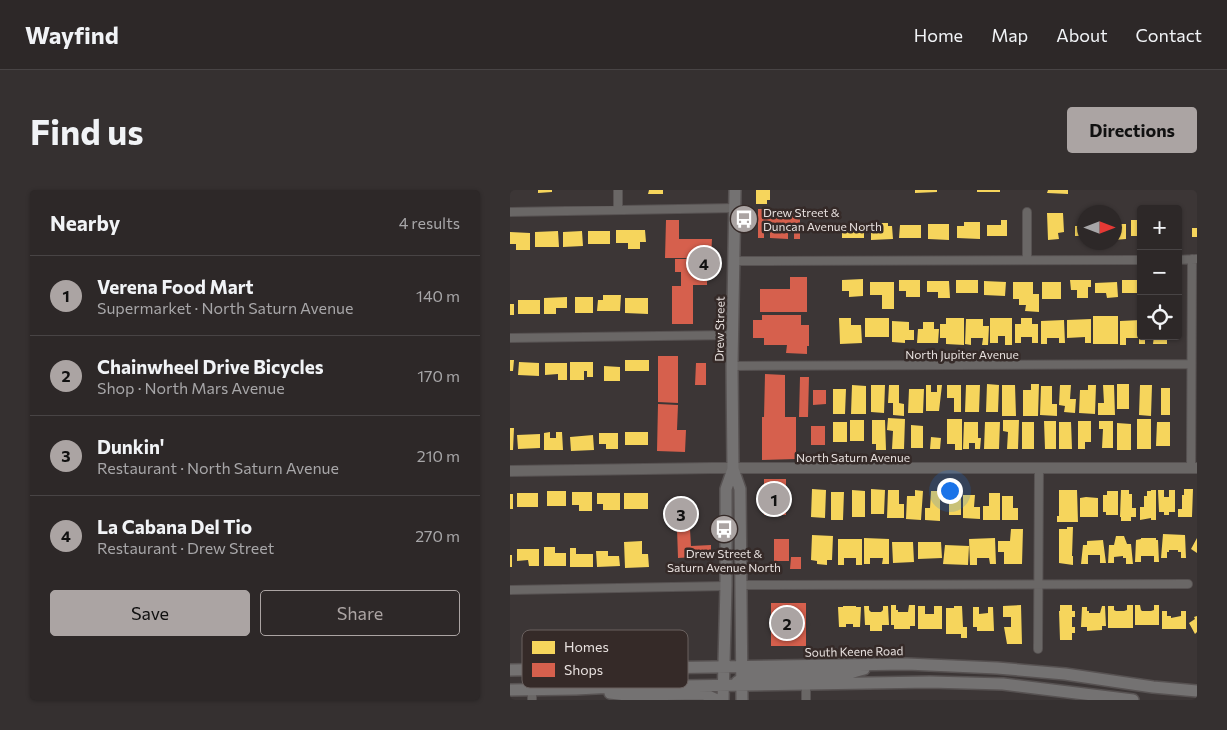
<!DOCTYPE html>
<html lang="en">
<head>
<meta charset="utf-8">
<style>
	:root { --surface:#2d2828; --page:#353030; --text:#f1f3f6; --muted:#a7a6a8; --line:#484445; --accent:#aba4a3 }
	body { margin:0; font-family:Commissioner,sans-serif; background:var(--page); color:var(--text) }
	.controls { position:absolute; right:15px; top:15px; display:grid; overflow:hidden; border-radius:5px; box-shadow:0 1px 4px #0004 }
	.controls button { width:45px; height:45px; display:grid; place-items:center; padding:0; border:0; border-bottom:1px solid var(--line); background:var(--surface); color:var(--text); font:25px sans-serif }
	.compass { position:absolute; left:567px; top:15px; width:45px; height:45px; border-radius:50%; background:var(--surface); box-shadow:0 1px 4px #0004; rotate:90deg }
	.you { position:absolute; left:439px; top:300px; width:18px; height:18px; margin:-12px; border:4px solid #fff; border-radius:50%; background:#1a73e8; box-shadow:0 0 0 8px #1a73e833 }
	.badge { display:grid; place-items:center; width:32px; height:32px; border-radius:50%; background:var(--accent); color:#111; font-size:16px; font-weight:700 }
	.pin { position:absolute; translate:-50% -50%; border:2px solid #fff; box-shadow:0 1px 5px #0006 }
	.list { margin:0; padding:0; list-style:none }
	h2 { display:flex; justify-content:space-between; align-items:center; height:65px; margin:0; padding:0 20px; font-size:21px }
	h2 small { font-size:16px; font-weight:400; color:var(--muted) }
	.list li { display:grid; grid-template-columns:32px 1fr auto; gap:15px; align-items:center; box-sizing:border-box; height:80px; padding:0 20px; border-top:1px solid var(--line) }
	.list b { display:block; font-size:19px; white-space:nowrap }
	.list p { margin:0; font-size:16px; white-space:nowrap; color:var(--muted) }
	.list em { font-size:16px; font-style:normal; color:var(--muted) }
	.actions { display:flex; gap:10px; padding:15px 20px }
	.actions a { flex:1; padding:11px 0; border:1px solid var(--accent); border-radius:5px; text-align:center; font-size:18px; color:var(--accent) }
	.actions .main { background:var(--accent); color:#111 }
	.icon { flex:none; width:28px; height:28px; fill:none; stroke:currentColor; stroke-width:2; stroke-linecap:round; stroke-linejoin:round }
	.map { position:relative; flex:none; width:687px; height:510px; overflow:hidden; border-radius:5px }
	header { display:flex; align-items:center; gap:30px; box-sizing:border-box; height:70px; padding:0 25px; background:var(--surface); border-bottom:1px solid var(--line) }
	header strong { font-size:24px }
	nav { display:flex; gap:28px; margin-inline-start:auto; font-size:18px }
	.intro { display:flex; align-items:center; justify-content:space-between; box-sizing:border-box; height:120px; padding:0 30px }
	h1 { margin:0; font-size:35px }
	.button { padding:12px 22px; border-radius:5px; background:var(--accent); color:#111; font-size:18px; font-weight:700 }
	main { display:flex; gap:30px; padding:0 30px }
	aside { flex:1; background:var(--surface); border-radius:5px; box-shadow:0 1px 4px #0004 }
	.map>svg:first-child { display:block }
	.homes { fill:#f6d55c }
	.shops { fill:#d6604d }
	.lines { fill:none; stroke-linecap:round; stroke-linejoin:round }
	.minor-casing { stroke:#575252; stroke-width:10 }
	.tertiary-casing { stroke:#575252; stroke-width:12 }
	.secondary-casing { stroke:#575252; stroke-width:14 }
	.minor { stroke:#6a6766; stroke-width:8 }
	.tertiary { stroke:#6a6766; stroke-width:10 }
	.secondary { stroke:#747272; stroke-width:11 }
	.labels { text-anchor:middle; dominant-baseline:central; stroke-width:5; stroke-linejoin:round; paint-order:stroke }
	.poi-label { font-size:12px; fill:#e7e0de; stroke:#352a28; text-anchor:start }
	.street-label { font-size:12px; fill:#e7e0de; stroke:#352a28 }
	.key { fill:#352a28; stroke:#6a615f; stroke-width:1 }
	.key-label { font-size:14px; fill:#e7e0de }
</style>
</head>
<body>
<header>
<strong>Wayfind</strong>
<nav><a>Home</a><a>Map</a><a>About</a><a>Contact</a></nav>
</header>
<div class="intro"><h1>Find us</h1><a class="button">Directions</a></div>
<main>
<aside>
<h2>Nearby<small>4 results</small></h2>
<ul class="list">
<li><span class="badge">1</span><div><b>Verena Food Mart</b><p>Supermarket · North Saturn Avenue</p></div><em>140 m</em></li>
<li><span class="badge">2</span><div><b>Chainwheel Drive Bicycles</b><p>Shop · North Mars Avenue</p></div><em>170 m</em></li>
<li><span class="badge">3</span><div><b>Dunkin'</b><p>Restaurant · North Saturn Avenue</p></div><em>210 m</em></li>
<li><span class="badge">4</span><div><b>La Cabana Del Tio</b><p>Restaurant · Drew Street</p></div><em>270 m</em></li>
</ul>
<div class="actions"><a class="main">Save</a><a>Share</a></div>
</aside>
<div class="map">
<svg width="687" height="510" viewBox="0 0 687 510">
	<rect width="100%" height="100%" fill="#3c3636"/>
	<path class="homes" d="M28,0H42V2L28,3Z
		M139,0H153V4H138Z
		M246,0H260V10H257V14H246Z
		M405,0H427V2L405,3Z
		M467,0H490V2H467Z
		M538,0H558V4L537,3Z
		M537,23H553L554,42L548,43L549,49L538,50Z
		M491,30H497V46H477V35H491Z
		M621,30H631V46H621Z
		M454,32H470V49L447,48V36H454Z
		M369,33H378V36H382L383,49L361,50V39H366V36H369Z
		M418,34H439V50L418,49Z
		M604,34H616V49L604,50Z
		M390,35H411V48H389Z
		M332,36H354V48H332Z
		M565,36H574V46H565Z
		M682,38H687V47H682Z
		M106,40H135L136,52H130V59H118V53H106Z
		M48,41L49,57H25V42Z
		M72,41L73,56L53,57V42Z
		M78,41H100V54H78Z
		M0,42L20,43V60H6V54H0Z
		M353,89V106L339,107V101H332V90Z
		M389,90H410V107H396V101H389Z
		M446,90H468V103H446Z
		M560,90H581V97H578V108H567V100H561Z
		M612,90H631V103H612Z
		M417,91H439L440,108H428V102H417Z
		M474,91L496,92L495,106L474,105Z
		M360,92H384V119H372V105H360Z
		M503,92H523V104H529V122L515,121L516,115H509V109H503Z
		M532,92H551V109H532Z
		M607,92L608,107L597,108L596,103H585V93Z
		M93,105H111L110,121H87L88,110H93Z
		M57,107V118H46V124H34V108Z
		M65,107H83V123H65Z
		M115,108H138V124L115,123Z
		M8,110H30V124H8Z
		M0,114H4V125H0Z
		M583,126H608V154H583Z
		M329,128H341V135H351L352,153L330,154Z
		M355,128H379V147H355Z
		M436,128H454V155L436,154V148H430V134H436Z
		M480,128H502V155H495V146H488V153H480Z
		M511,128H522V134H528V153H522V147H511V153H505V134H511Z
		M456,129H473V136H479L478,155H472L473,148H461V155L455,154Z
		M581,129V153H575V147L557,148V130Z
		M554,130L555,153H549V148H537V154H531V131Z
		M631,130V146H635V154H629V148H616V155H610V131Z
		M382,131L399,132V140H404V150H395V153L382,152Z
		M413,132H424V139H429L428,153H407L408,139H413Z
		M644,146H657V154H643Z
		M0,170H4L3,181H0Z
		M115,170H139V181H115Z
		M9,172L29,173V186L8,185Z
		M60,172H83V187H77V181H74V190H60Z
		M35,173H57V190H48V184L35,185Z
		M94,176L110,177V191H94Z
		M477,194L489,195L488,222H476Z
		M521,194H529L528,226H513V200H521Z
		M607,194H619V219H607Z
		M342,195L356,196V224H341Z
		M361,195H375L374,223L361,222Z
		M379,195H389V213L394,214V226L383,225V213H378Z
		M416,195H421V202H427V195H432L429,221H416Z
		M437,195H451V222H444V208H437Z
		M456,195H470L469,222H455Z
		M492,195H505L506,226H492Z
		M550,195H561L560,209H566L565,223L554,222L555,216L549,215Z
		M578,195H586L585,224L569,223L570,200H578Z
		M593,195H604L605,225H588V213H594Z
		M630,195H642L641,226L629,225Z
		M531,196H542V214H547V226L530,225Z
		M651,198H660V225H651Z
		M323,199H336L335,224H323Z
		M399,199H414L413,223H398Z
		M378,228L395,229L394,259H382L383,241L377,240Z
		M437,229H452V260H445V254H437Z
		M627,229H641V259H627Z
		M340,230H354V251H340Z
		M362,230H375L376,260H366V254H362Z
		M493,230H509L508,259H497L498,242L493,241Z
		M534,231H546V259H535Z
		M568,231H581V252H575V259H568Z
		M589,231H603V258H592L593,239H589Z
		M323,232H337V252H323Z
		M454,232H468V248H471L470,259H465V253H459V259H453Z
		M475,232H490L489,259H474Z
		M512,232H524V259H512Z
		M549,232H561L562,259H549Z
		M647,232H660V256H646Z
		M607,233L621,234V260H607Z
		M401,235L413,236V258H401Z
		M0,238H4L3,260H0Z
		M40,242V248H46V242H52L53,260H34V243Z
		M115,242H138V255H115Z
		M89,243H108V259H96V254H89Z
		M30,244V258L8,259L7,245Z
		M83,245L84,260L61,261L60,247Z
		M421,247L431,248L430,259H420Z
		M302,299L316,300L315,328L301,327Z
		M361,299L375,300L374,324H361Z
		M439,299H451V325H439Z
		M674,299H683L682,327H668V319H672V305H674Z
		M342,300L355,301V327H342Z
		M378,300H389V314H394V328H377Z
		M405,300L413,301L411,330L396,329L397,306H405Z
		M549,300H567L568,332H547V326H549Z
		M611,300H619V304H622V318H626V327H621V331H611V327H610Z
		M641,300H646V330H641V328L630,330V317H634V306H637V301H641Z
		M648,300H654V307H659V300H665V322H659V325H654V322H649Z
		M37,301H56V316H37Z
		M421,301H430V331L415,330V318H420Z
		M597,301H608V325H596V322H593V305H597Z
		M62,302H82V321H69V315H62Z
		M321,302H334L333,330H321Z
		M7,303H28V317H7Z
		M87,303H110V320H93V314H87Z
		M114,303H138V319H114Z
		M479,303H490V330H473V316H479Z
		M0,304H3V319H0Z
		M453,305H465L464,317H470V329L453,328Z
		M492,306H503V318H508V330H492Z
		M576,307L588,308V327H570V308Z
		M557,337H563L562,366H563V375L549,373V339H557Z
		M501,339H513L512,374H494V362H488V351H500Z
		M653,344L675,345L676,368H671V362H668V360H659V362H657V368H651Z
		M302,345L323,346L322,370H317V375L307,374V371L301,370Z
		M606,346H614L617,354H621L623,374H616V368H613V366L604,367V373H598L599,355H604Z
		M354,348L379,349V374H372L373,368H360V374H354Z
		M485,348L486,374H480L479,368H467V375H460L459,349Z
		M631,348H646V350H648L649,372H644V366H631V372H625L626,350L631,349Z
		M687,348V363L681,359Z
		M328,349H352V375H346V368H334V375H328Z
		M593,350L596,373H590V365H578V374H571L573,355H577V351Z
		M132,351V364H138L139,377L115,378L114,352Z
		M382,352H403L404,372L383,373Z
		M408,352H431L432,368L408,369Z
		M435,355L459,356L458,375L433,374Z
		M34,357H45V363H56V376H34Z
		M60,358H66V364H83V377H60Z
		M7,359H29V376H19L18,370L7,371Z
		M86,361H98V366H109L110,376L87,377Z
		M0,365H2V377H0Z
		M381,415H386V420H388V422H398L399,415H405V436H400V439H384V435H381Z
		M511,415L512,454H497L494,437H501V427H493V416Z
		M550,415H562V421H565V427H562V437H565V443H562V450H550L549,421H550Z
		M617,415H623V438H598V416H604V420L606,421H614L617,420Z
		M625,415H630L631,420L632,421H641L644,420V415H649V435H625Z
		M333,416H346V417H351L350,437H343V434H336V437H329L328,417H333Z
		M354,416H359V420L361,422H371L373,420V416H378L379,435H372V441H360V435H355Z
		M408,416H415V424H424V416H432V439H408Z
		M444,416H452L453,437H457V448H451V444H436V418H444Z
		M592,416H595L596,436H592V440L577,441V437H571L572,417H577V421H579V423H590Z
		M463,417H469V424L478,423V417H483L484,441H467V437H463Z
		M652,421H657V426H661V428L671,426V421H676V439H652Z
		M687,426V442L685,444L679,433L685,429L684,427Z"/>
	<path class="shops" d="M248,19H290V49H284V43H278V49L260,48V42H254V48H248Z
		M156,30H169V49H202L201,68H155Z
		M165,69H197V95H183V134H162V96H171V82H165Z
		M280,87H297V122H250V99H280Z
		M252,125H291V135H299V156H297V164L276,163L277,155H254V148H243V130H252Z
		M148,166H168V213L148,212Z
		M186,173H196V195H185Z
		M255,184L275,185V227H286V269L252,270V227H254Z
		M290,187H299L298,227H289Z
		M303,200H316V214L303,215Z
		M148,214L168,215L167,240H176L175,262L147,261Z
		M301,236H315V255H301Z
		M254,289H276V325H254Z
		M180,317V330L168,331L159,330V327H156V319Z
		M167,339H180L181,356L201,355V366L168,368Z
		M264,349H279V371H264Z
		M281,367H291V379H280Z
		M261,413H296V456H261Z"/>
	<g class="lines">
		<g class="minor-casing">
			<path id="minor" d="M108,20V0
				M0,22L225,18
				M517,22V70
				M668,70L686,69
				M224,71L631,70
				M0,148L223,145
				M222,176L681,174
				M681,278L682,69
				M231,395L678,394
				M0,400L216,396
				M528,459L529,279
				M22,479V510
				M296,494V510"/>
		</g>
		<g class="tertiary-casing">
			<path id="tertiary" d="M0,281L201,278H687"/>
		</g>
		<g class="secondary-casing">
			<path id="secondary" d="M225,0L222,176L223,279L230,299L232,510
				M0,480L397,474L487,478L555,484L643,497L687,501
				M227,492L237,486L248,485L336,484L354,479
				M0,500L66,499L105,497L420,492L493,494L623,510
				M100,503L116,505L194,504L207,510
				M213,510L216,396V299L223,279"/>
		</g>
		<use href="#minor" class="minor"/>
		<use href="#tertiary" class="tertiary"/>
		<use href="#secondary" class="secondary"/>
	</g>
	<defs>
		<g id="bus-disc" transform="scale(1.4375)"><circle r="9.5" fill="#aba4a3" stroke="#352a28"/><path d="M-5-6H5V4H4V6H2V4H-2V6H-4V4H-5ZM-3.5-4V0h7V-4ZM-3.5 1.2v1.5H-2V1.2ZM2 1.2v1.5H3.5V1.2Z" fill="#fff"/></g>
	</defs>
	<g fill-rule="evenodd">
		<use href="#bus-disc" x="234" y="29"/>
		<use href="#bus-disc" x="214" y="339"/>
	</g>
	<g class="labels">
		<g class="poi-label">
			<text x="253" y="22">Drew Street &amp;<tspan x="253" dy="14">Duncan Avenue North</tspan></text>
			<text x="214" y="363" text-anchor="middle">Drew Street &amp;<tspan x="214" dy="14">Saturn Avenue North</tspan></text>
		</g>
		<g class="street-label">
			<text transform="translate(209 139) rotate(-89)">Drew Street</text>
			<text x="452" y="164">North Jupiter Avenue</text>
			<text x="343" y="267">North Saturn Avenue</text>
			<text transform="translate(344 461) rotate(-1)">South Keene Road</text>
		</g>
	</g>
	<rect x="12" y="440" width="166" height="58" rx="8" class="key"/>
	<rect x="22" y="451" width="23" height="13" fill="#f6d55c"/>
	<rect x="22" y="473" width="23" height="14" fill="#d6604d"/>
	<g class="key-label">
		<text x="54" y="462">Homes</text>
		<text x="54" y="485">Shops</text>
	</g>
</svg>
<div class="controls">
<button>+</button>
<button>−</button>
<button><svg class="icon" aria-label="locate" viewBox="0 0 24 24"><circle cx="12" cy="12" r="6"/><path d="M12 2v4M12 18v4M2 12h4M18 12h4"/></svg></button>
</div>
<svg class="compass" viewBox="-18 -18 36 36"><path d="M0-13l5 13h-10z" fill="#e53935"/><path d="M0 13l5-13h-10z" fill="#a7a6a8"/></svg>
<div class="you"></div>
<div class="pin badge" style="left:264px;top:309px">1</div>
<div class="pin badge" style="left:277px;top:433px">2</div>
<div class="pin badge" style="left:171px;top:324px">3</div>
<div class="pin badge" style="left:194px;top:73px">4</div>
</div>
</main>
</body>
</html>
